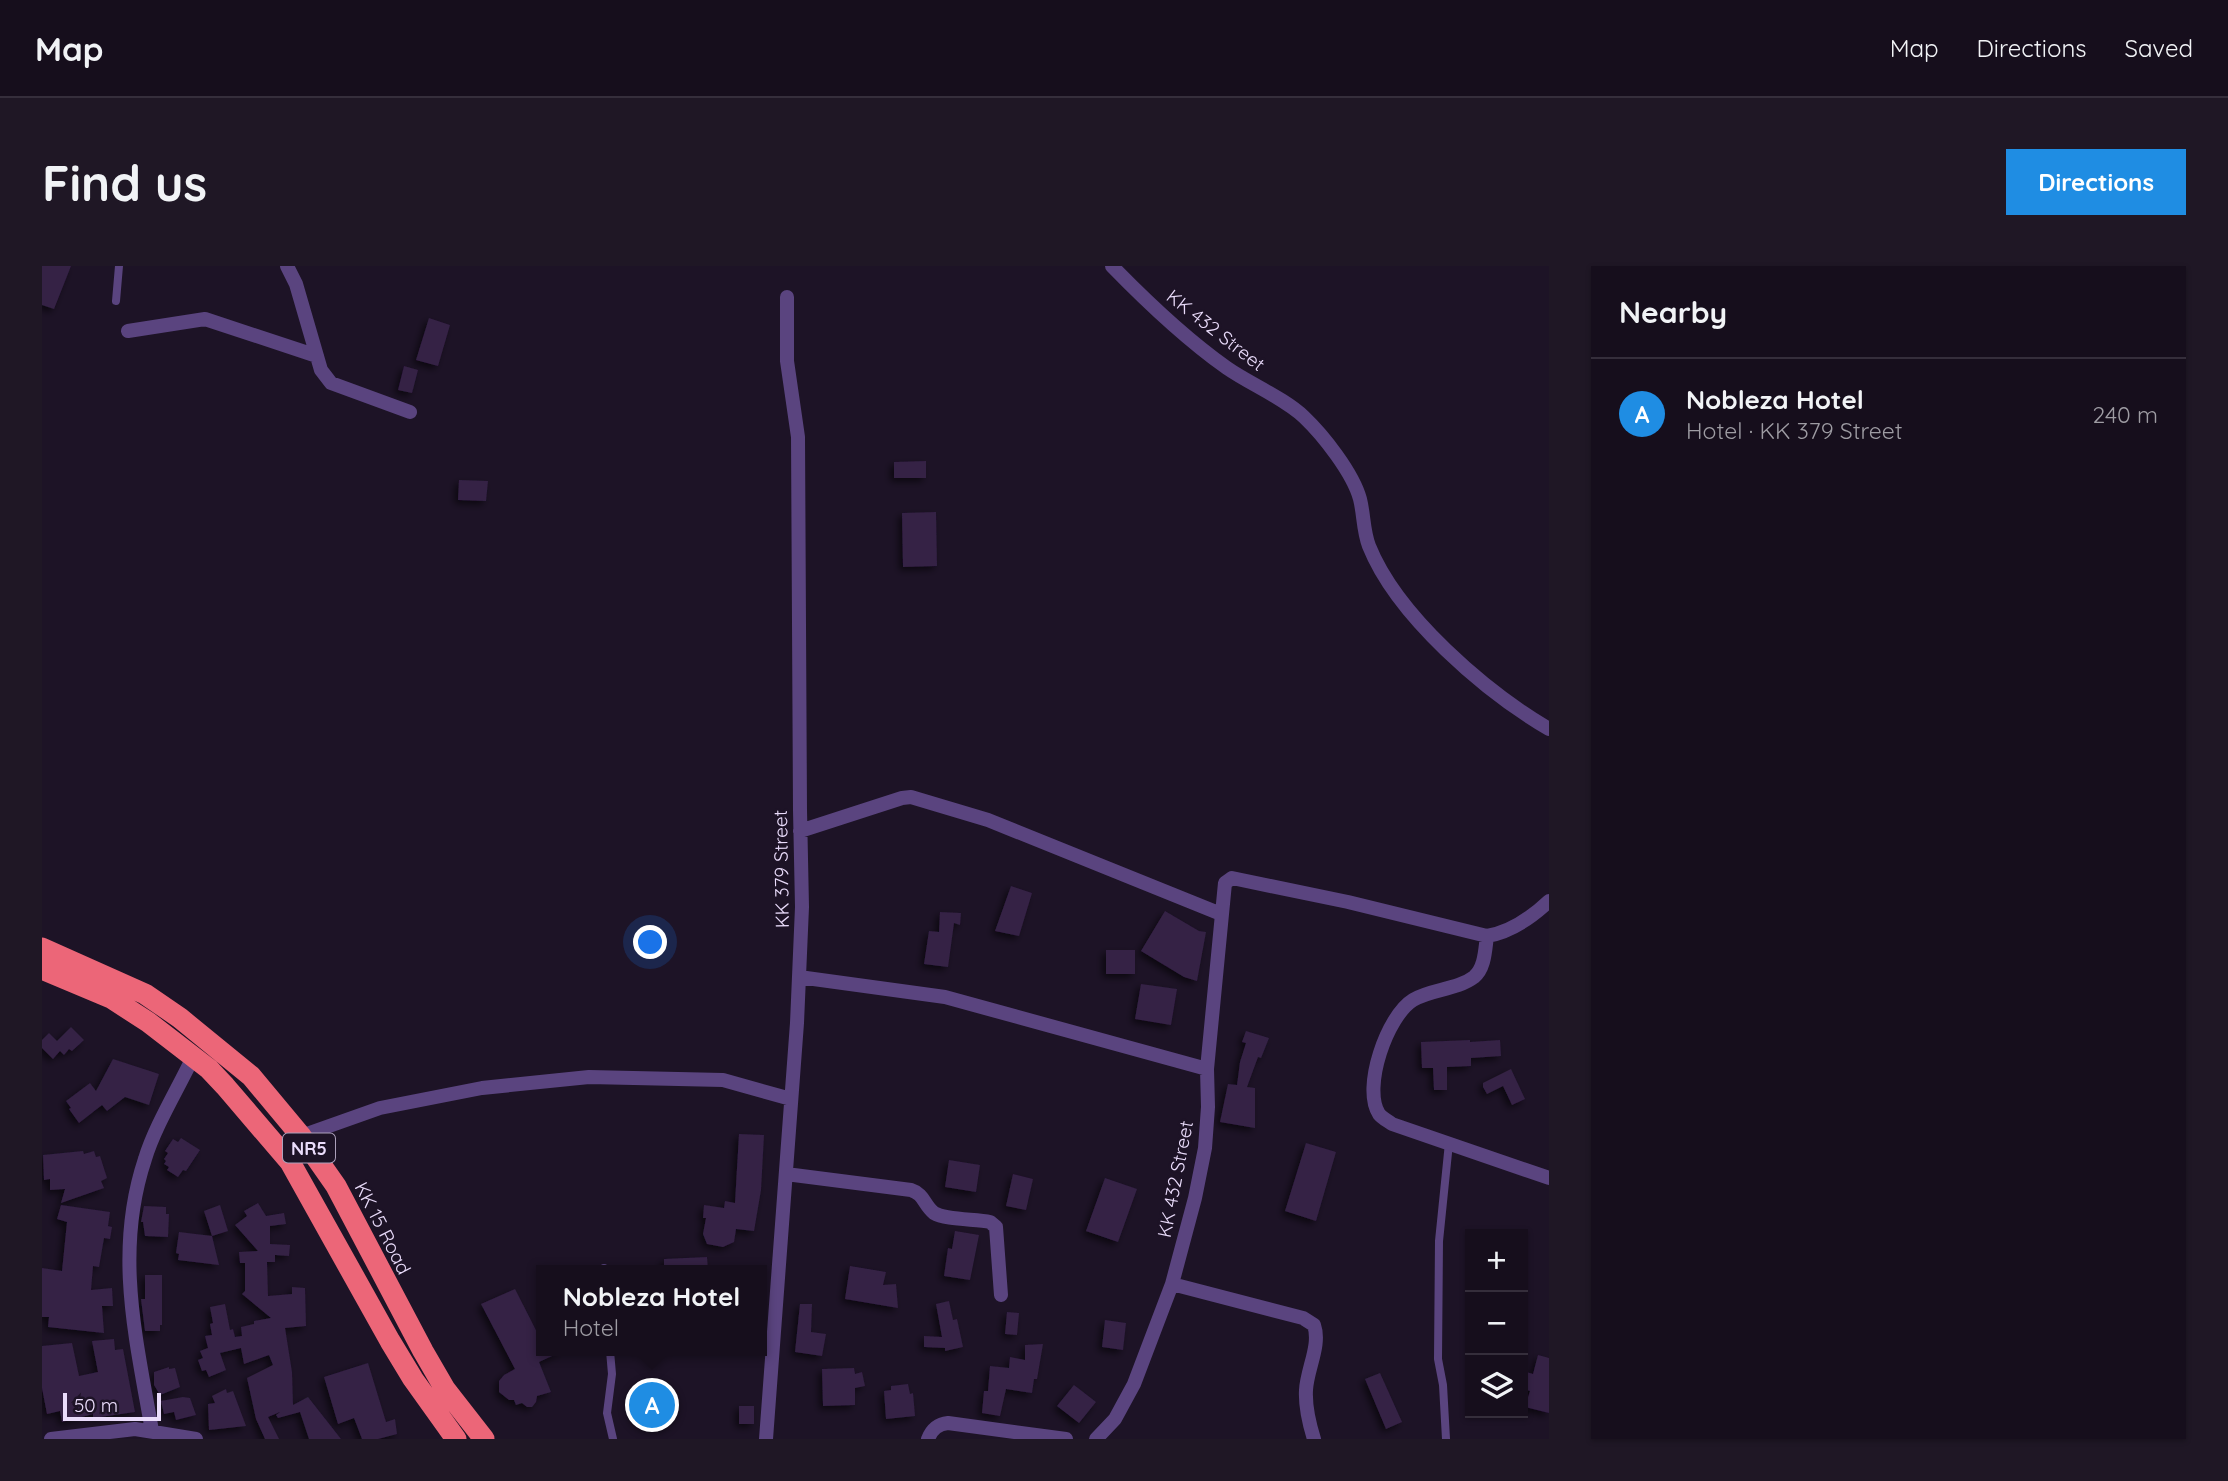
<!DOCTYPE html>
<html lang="en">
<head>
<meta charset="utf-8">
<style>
	:root { --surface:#160e1c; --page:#1f1725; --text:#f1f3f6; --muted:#9e9ca3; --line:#352e3b; --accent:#1f8de3 }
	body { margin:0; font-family:Quicksand,sans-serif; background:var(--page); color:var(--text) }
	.controls { position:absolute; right:21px; bottom:21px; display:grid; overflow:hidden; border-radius:0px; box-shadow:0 2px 5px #0004 }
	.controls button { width:63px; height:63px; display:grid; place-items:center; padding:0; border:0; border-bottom:2px solid var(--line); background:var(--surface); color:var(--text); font:35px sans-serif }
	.scale { position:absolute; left:21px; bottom:18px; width:98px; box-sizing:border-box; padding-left:7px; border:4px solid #eadcfb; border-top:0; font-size:19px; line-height:24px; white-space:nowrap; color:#eadcfb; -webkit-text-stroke:5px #1d1326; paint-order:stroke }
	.you { position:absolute; left:609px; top:677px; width:24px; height:24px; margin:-18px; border:5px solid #fff; border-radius:50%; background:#1a73e8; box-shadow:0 0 0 10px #1a73e833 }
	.badge { display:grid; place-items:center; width:46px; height:46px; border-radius:50%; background:var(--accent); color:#fff; font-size:23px; font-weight:700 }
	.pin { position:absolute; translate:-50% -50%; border:4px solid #fff; box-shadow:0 2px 7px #0006 }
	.popup { position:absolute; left:494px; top:999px; width:231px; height:91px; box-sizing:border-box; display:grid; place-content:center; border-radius:0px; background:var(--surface); filter:drop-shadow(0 2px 5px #0005); font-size:23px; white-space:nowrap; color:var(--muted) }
	.popup b { font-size:26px; color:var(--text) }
	.popup::after { content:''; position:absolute; left:50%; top:100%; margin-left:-14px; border:14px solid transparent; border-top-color:var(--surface) }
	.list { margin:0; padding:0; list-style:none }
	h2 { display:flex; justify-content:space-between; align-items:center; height:91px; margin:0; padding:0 28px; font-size:30px }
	h2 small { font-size:23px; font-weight:400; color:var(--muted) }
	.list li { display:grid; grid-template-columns:46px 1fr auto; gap:21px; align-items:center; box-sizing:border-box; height:112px; padding:0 28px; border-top:2px solid var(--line) }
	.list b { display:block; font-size:26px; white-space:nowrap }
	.list p { margin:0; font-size:23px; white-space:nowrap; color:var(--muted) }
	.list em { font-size:23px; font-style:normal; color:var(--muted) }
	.icon { flex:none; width:38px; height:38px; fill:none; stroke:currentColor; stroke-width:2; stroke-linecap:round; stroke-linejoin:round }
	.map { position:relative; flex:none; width:1507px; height:1173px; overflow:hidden; border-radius:0px }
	header { display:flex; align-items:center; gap:42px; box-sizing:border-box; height:98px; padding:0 35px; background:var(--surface); border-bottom:2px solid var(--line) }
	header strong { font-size:33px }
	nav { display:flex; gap:38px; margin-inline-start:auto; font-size:24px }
	.intro { display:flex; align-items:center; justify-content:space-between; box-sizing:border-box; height:168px; padding:0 42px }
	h1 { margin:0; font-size:49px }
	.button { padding:18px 32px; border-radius:0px; background:var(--accent); color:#fff; font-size:24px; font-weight:700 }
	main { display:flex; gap:42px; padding:0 42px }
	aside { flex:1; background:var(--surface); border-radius:0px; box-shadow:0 2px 5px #0004 }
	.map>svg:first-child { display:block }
	.building { fill:#342145; filter:url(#shadow) }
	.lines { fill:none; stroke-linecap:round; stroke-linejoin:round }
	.lane { stroke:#5a447f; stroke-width:8 }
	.street { stroke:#5a447f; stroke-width:14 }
	.highway { stroke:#ec6678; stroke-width:21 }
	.labels { text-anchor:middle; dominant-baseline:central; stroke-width:5; stroke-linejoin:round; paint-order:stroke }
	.shield { fill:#1d1326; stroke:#aca0bb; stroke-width:2 }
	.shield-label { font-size:18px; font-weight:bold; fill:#eadcfb }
	.street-label { font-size:19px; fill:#eadcfb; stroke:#1d1326 }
</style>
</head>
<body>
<header>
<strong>Map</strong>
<nav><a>Map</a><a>Directions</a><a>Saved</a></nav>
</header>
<div class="intro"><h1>Find us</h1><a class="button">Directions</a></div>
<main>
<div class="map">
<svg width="1507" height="1173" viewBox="0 0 1507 1173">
	<defs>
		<filter id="shadow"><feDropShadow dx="-3.5" dy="3.5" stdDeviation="3.5" flood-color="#0009"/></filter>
	</defs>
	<rect width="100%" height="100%" fill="#1d1326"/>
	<path class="building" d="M0,0H29L12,43L0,39Z
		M387,52L408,59L396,100L374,94Z
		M362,100L376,104L370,127L356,124Z
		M884,195V212H852V196Z
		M417,214L446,215L444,235L416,234Z
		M894,246L895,300L861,301L860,247Z
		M969,620L990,627L977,670L953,665Z
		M1123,645L1157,665L1164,666L1155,715L1142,711L1099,685Z
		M898,646L919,647L918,659L912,657L906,701L882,698L887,665L897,666Z
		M1064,684H1093V708H1064Z
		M1099,718L1135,723L1129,759L1093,753Z
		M29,761L42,774L30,785L27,783L22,789L18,785L11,793L0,782V774L7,767L15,775Z
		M1204,765L1227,772L1219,792L1216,791L1205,821L1213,822V862L1178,856L1186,818L1195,819L1198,796L1204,777L1200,776Z
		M1428,774V776L1458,774L1459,790L1429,792V800L1405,801V824H1392L1391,802H1380L1379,776Z
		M71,793L117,808L107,839L83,831L65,845L60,839L37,857L27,843L29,842L24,835L48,817L54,825Z
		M1469,803L1483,833L1470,839L1461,820L1445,828L1441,821V817Z
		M697,868L722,869L719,924L712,965L694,963L692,976L681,981L665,978L661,968L664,952H661L662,939L682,942L683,935L693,937Z
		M139,872L158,884L144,905L141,904L136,911L125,904L127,901L122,898L124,895L122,893L126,887L123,885L131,873L136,876Z
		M1264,877L1294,886L1274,955L1243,945Z
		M41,885L42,888L52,885L54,891L58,890L65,912L59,915L62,922L19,937L23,923L8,924V913L2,914L1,889Z
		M907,894L938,899L934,926L903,921Z
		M971,908L991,913L984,944L964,940Z
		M1063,912L1095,923L1076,976L1044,965Z
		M216,937L224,950L242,947L244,958L228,960V978L248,979L247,990L233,989V996H225L226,1030L250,1028V1021L263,1022L264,1060L243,1062L250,1106L251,1139L266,1131L299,1173H267L258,1146L236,1152L234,1149L238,1146L226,1151L237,1173H223L214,1153L205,1112L231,1099L227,1089L202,1098L199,1082L178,1087L184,1104L167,1111L164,1104L160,1105L156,1094L161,1092L158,1085L166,1082L163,1070L170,1069L168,1058L171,1057L168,1041L183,1038L188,1064L191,1063L193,1071L200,1070L199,1061L212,1058V1055L229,1052L200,1028L203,1025V997H198L197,986L216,985L193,959L205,950L202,945Z
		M19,939L68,946L66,960L70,961L68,973L62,972L57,1001L51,1000L49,1024L70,1022L71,1040H60L62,1067L6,1061L7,1051H0V1002L20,1005L25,956L15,953Z
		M178,939L186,965L170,970L177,999L136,994L137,988L134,987L137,966L170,970L162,945Z
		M102,940L124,941V948H127L126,971L103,970L101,956H99Z
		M913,965L937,969L928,1014L902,1010L906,982L910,983Z
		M665,991L666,1004H622V993Z
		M808,1000L844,1006L841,1019L854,1018L856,1042L803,1033Z
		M103,1009H120V1059H118V1065H103L99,1033H103Z
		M473,1023L500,1076V1085H521L497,1096L509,1126L495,1130L494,1136L490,1141H485L480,1137L474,1139L472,1134H467L457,1126V1115L462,1109L473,1103L439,1038Z
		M907,1035L911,1054L915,1053L921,1081L903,1085V1082L882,1081V1070L900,1071L894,1038Z
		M758,1038H770L769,1066L784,1068L780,1090L753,1086Z
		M965,1046L977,1047L975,1069L963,1068Z
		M1063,1054L1084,1057L1081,1084L1060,1081Z
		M72,1073L73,1084L81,1083L93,1146L51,1152V1148L20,1156L18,1145L5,1148L0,1122V1080L30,1077L37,1110L56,1106L50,1075Z
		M1001,1078L995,1113H992L990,1127L964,1123L958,1150L940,1147L942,1125H946L948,1100L967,1102L968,1091L983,1094V1079Z
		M1496,1089L1507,1092V1147L1483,1141L1488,1125L1481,1123V1105L1491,1108Z
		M326,1097L344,1156L353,1153L355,1168L336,1173H320L312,1152L296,1158L282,1111Z
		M127,1101V1103L133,1102L138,1121L118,1129L112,1119V1106Z
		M812,1102L813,1108L820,1106L823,1120L813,1122V1139L781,1140L780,1103Z
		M1338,1107L1360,1156L1344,1163L1323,1113Z
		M866,1118L868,1128L871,1127L873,1150L844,1153L842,1125L849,1124V1120Z
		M1032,1119L1054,1136L1037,1157L1015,1140Z
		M184,1123L185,1127L191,1125L204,1160L167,1164L166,1138L173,1137L170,1130Z
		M141,1131L148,1132L154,1149L134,1154L132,1146L122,1148L119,1135Z
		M697,1140H712V1158H697Z"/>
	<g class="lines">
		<path class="lane" d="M74,35L77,0
			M562,1002V1004
			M568,1085L570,1108L565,1147L571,1173
			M1404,1173L1401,1119L1396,1093L1397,975L1407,877"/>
		<path class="street" d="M245,0L254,18L279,104L289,117L368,146
			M1070,0C1106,37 1144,73 1185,102C1208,118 1242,132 1262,151C1281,169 1311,207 1318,233C1322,249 1321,264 1327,280C1355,350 1444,426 1507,463
			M86,65L163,53L275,90
			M758,565L860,532L869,531L946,554L1179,648
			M1507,635C1489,652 1469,666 1445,670C1443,684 1443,702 1432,711C1415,724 1389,723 1371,734C1345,750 1320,822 1337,848C1340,852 1346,855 1350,858L1507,912
			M757,711L903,731L1165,803
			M259,870L338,842L440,822L547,811L681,814L749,833
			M744,908L869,924C882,928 882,939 892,947C903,954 934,953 948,956L954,961L959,1029
			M1130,1018L1261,1052L1272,1059C1279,1079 1265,1103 1264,1124C1263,1141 1267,1157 1272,1173
			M110,1165C94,1072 72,986 103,893C113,860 136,823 151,791
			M9,1173L93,1163L154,1173
			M724,1173L755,757L760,641L758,544L756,171L745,95V31
			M886,1173C890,1163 896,1158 906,1157L1024,1173
			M1054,1173L1073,1153L1092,1118L1130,1018L1153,932L1163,882L1166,841L1165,803L1183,617L1190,612L1306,636L1445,670"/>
		<path class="highway" d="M0,682L103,728L138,752L209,810L259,870L294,920L381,1085L403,1123L442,1173
			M0,703L69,732L106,756L167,803L183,820L248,896L348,1075L371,1113L414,1173"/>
	</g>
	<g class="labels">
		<rect class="shield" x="241" y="867.5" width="52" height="29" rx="5"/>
		<g class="shield-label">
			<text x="267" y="882">NR5</text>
		</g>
		<g class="street-label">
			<text transform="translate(1174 64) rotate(38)">KK 432 Street</text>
			<text transform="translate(739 603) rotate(-91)">KK 379 Street</text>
			<text transform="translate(1133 913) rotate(-79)">KK 432 Street</text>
			<text transform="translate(341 962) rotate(63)">KK 15 Road</text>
		</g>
	</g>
</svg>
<div class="controls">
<button>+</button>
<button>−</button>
<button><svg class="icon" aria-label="layers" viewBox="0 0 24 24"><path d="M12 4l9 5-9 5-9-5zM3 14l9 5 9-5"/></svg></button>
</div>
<div class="scale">50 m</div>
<div class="you"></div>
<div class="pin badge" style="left:610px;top:1139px">A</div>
<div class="popup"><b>Nobleza Hotel</b>Hotel</div>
</div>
<aside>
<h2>Nearby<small></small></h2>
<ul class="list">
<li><span class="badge">A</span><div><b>Nobleza Hotel</b><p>Hotel · KK 379 Street</p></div><em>240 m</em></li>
</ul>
</aside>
</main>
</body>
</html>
